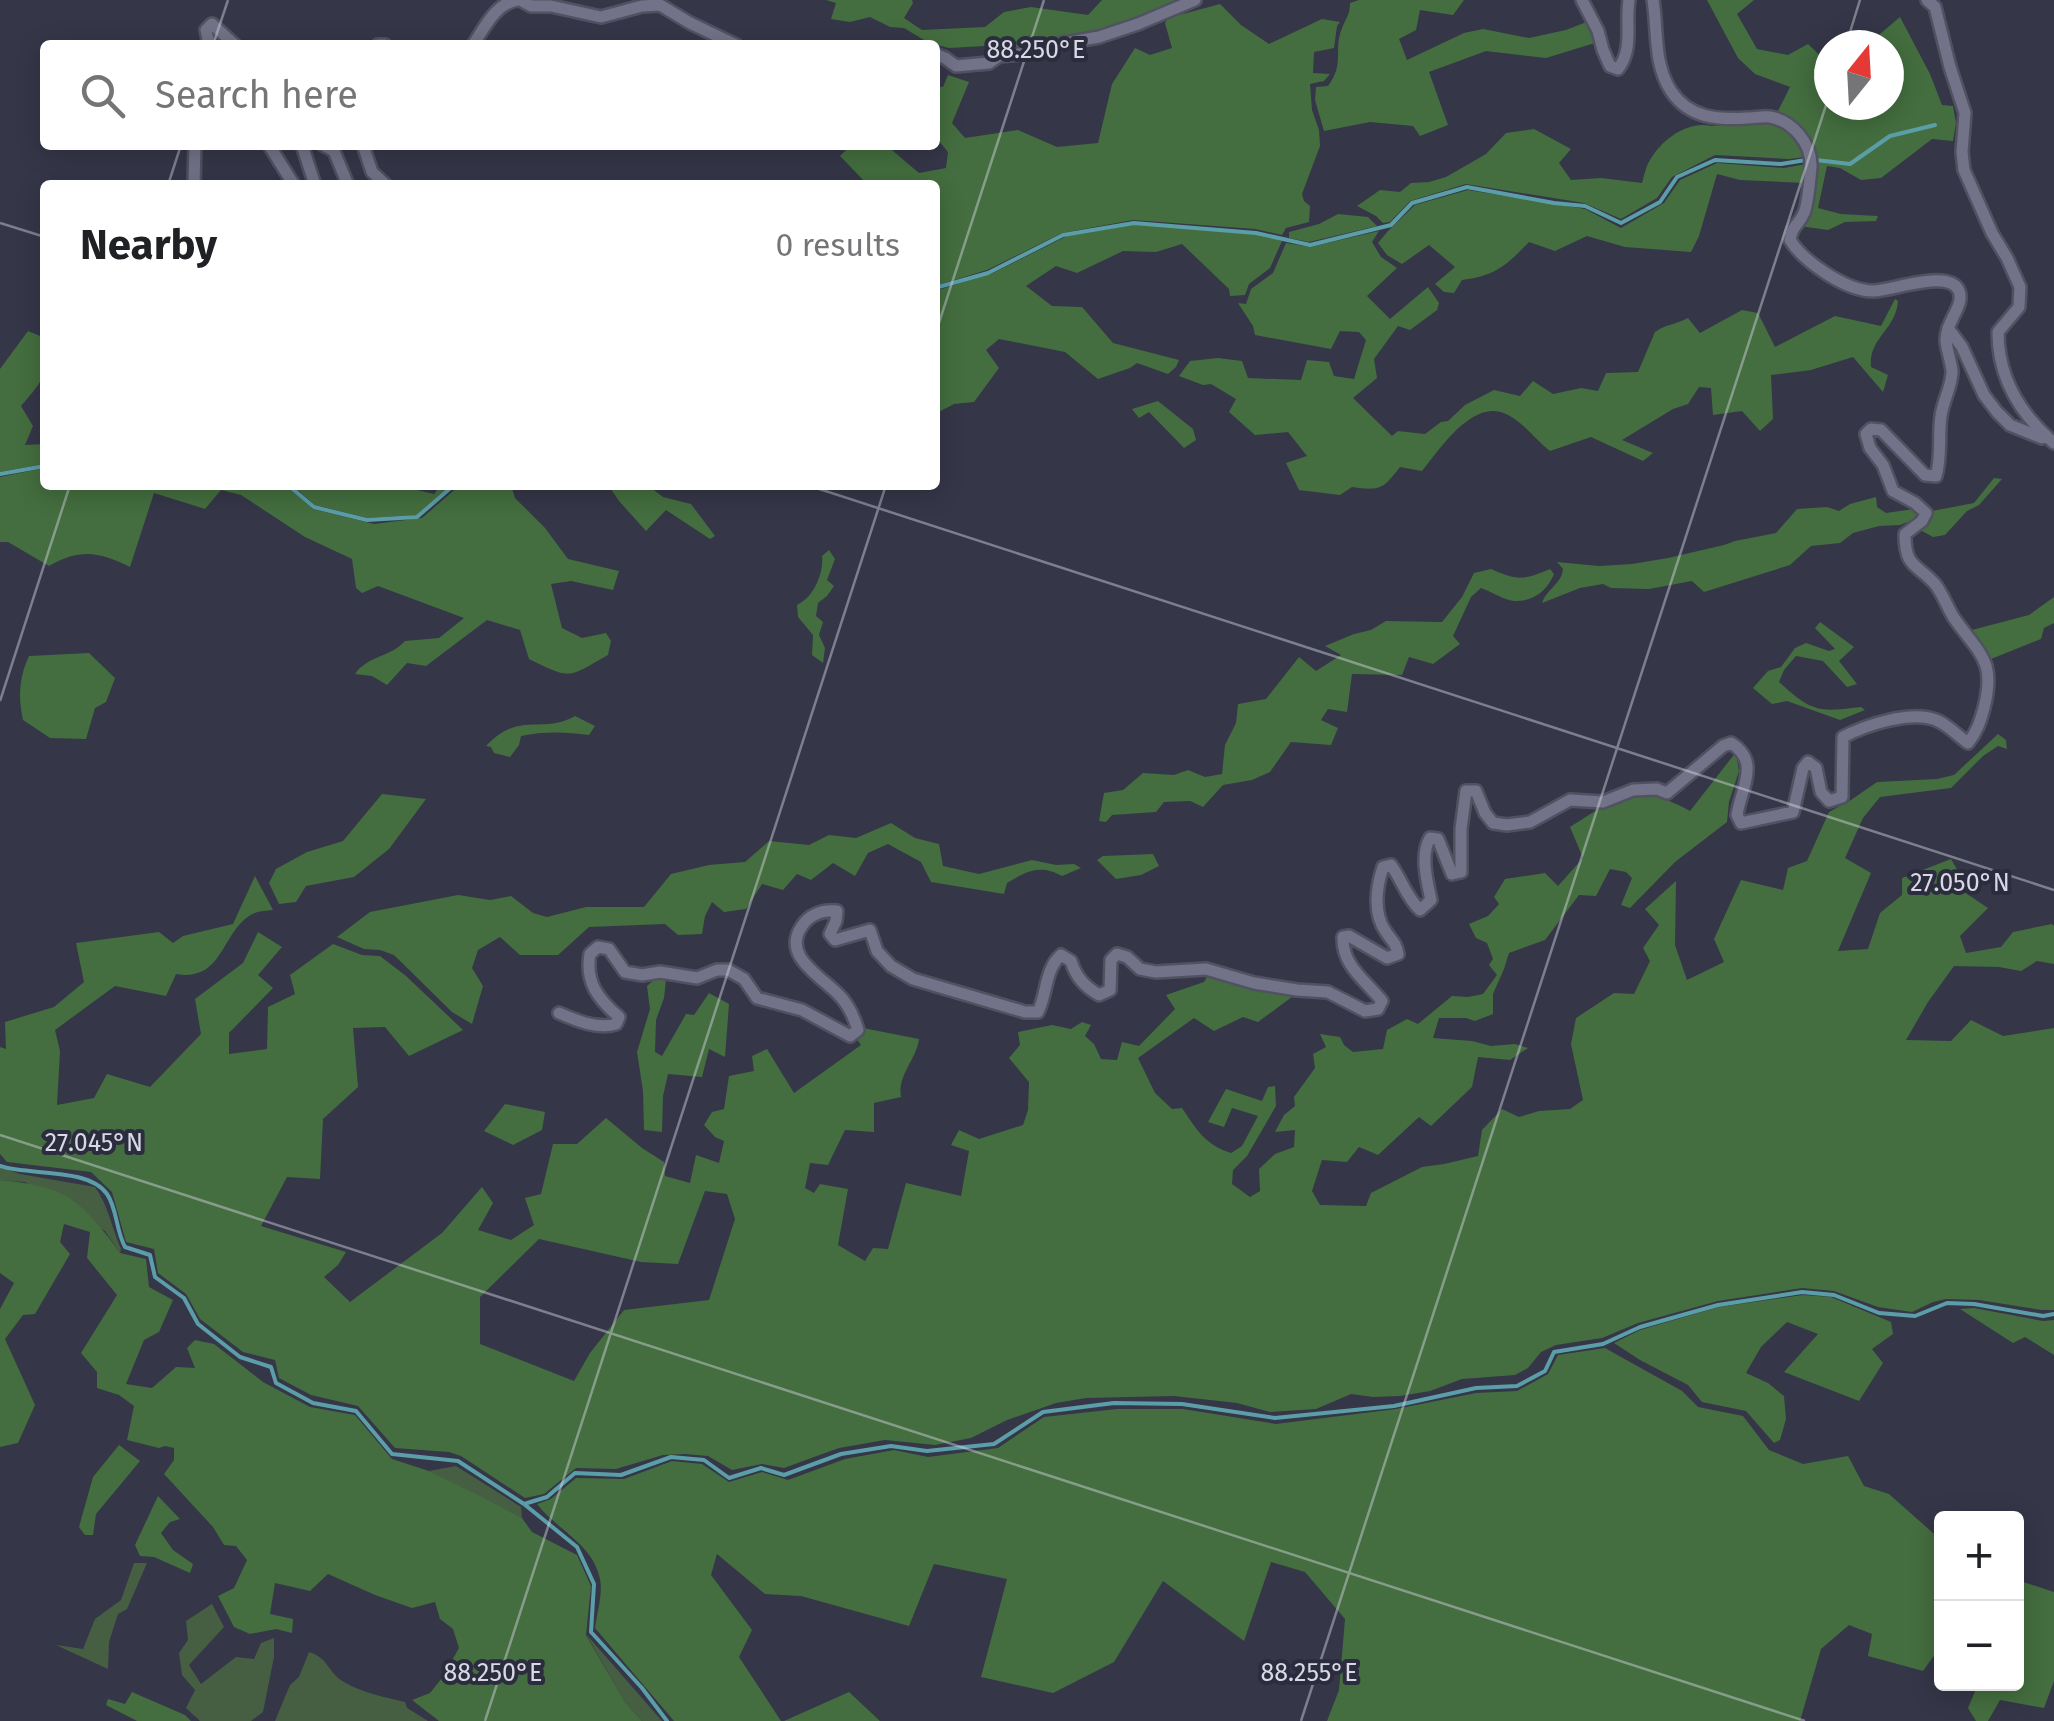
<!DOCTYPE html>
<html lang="en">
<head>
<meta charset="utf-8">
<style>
	:root { --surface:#fff; --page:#f6f6f6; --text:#202124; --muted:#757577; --line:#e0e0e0 }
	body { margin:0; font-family:"Fira Sans",sans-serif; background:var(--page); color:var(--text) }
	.controls { position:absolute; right:30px; bottom:30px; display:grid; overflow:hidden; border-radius:10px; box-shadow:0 5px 25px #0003 }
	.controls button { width:90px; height:90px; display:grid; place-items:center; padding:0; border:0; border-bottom:2px solid var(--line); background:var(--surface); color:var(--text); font:50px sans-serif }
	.compass { position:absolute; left:1814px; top:30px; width:90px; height:90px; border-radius:50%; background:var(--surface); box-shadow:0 5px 25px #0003; rotate:18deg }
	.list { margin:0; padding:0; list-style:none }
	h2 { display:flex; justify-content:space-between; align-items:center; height:130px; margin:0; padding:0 40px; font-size:42px }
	h2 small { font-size:32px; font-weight:400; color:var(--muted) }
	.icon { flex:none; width:55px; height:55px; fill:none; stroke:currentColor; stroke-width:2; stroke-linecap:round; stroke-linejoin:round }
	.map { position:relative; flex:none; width:2054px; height:1721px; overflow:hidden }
	.search { position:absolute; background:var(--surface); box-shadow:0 5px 25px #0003; left:40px; top:40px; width:900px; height:110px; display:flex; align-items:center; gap:25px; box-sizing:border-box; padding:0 35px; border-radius:10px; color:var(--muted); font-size:38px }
	.panel { position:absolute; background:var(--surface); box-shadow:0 5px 25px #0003; left:40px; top:180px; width:900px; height:310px; border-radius:10px }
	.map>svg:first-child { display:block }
	.green { fill:#465f43 }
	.forest { fill:#446e3f; fill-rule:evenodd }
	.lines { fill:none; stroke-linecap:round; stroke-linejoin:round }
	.stream { stroke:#5b9ea8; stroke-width:4 }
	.street-casing { stroke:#515261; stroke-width:16 }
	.street { stroke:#727388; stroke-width:11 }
	.ticks { fill:none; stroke:#d8d9e4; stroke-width:2.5; stroke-opacity:0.45 }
	.ticks-label { font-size:25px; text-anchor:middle; fill:#d8d9e4; stroke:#2b2c3e; stroke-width:8; stroke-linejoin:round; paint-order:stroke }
</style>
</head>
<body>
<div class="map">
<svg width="2054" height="1721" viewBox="0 0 2054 1721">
	<rect width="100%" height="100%" fill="#353648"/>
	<path class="green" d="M0,1167L20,1174L95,1187C108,1205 112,1228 121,1249L120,1253L105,1231L25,1182L0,1180Z
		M456,1466L521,1507L522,1518L429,1471Z
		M134,1563H147L127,1609L118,1614L109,1642L108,1669L56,1645L83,1649L95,1619L121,1600Z
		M212,1604L224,1627L189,1665L201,1684L236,1657L254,1659L261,1643L274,1638V1657L263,1712L251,1721H200L186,1708L195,1690L182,1675L179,1653L188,1640L186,1621Z
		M586,1634L662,1721H642L625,1702Z
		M309,1652C329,1658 328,1673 344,1682C362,1693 385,1697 405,1702L407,1708L428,1721H275L290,1685L299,1677Z"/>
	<path class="forest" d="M826,0H912L913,3L904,18L922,30L985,27L1004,12L1031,7L1088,15L1102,0H1190L1158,14L1143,15L1097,33L1029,49L995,53L1002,45L949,48L929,43L904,28L890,27L870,17L850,22L831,19L836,3Z
		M1359,0H1464L1453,15L1420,10L1416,30L1399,39L1407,60L1464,33L1483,29L1529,38L1566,30L1589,21L1598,42L1546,58L1486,51L1429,72L1448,125L1420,136L1413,126L1370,122L1324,131L1315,100L1316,87L1328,86C1345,64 1333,50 1342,28C1346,18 1350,15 1350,3Z
		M1707,0H1754L1737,14L1757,49L1788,55L1808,44L1829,64V105H1889V45H1867L1900,17L1930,74L1942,105L1953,106L1956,123L1953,141L1932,139L1881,178L1861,180L1840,168L1827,166L1818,208L1841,214L1878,216L1876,221L1845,222L1828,230L1800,226L1810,214L1816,163L1811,139L1796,123L1778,111L1790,87L1755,74L1738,58Z
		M1220,4L1241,25L1269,44L1322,19L1340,22L1337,26L1334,48L1314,52L1313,73L1330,74L1324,81L1310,84L1312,110L1319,130L1320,146L1302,194L1304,201L1310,206L1309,222L1286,228L1282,235L1255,229L1133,220L1062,233L987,270L935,286V185H868L840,156L851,145H886L919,173L946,168L948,152L935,136V86L943,87L948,75L969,82L952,123L965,138L1018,130L1057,147L1098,143L1112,84L1135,48L1150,55L1172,48L1165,23L1168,18Z
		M1769,122C1790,128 1800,136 1805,157L1789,159L1715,155L1672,177L1657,198L1621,219L1584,203L1466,184L1410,201L1390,222L1383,223L1376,216L1357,206L1380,190L1400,192L1411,183L1429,182L1446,177L1486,154L1506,133L1534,129L1571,149L1559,163L1571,180L1601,178L1642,183C1644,176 1646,166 1650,160C1662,139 1688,120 1712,126Z
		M1717,163L1784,168L1806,164L1805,183L1740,180L1717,174L1699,236L1691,252L1625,247L1587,236L1555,251L1529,242C1507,265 1495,276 1462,280L1454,293L1444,292L1435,284L1455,267L1429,245L1402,264L1387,255L1378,243L1388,231L1415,205L1468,190L1585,209L1621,228L1664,203L1680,180Z
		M1338,214L1368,217L1377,226L1309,242L1289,238V232L1319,224Z
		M1137,224L1261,235L1282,241L1270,268L1249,284L1245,295L1230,296L1229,289L1182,244L1156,252L1123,251L1077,273L1056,266L1026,286L1052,306L1082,307L1113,343L1179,360L1176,367L1168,374L1137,363L1130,368L1098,379L1065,352L999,339L986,350L999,368L974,402L954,404L935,414V291L993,273L1067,236Z
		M1379,231L1372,242L1381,257L1397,268L1367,296L1390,319L1428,287L1439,303L1437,310L1410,330L1398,326L1374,359L1377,378L1353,398L1392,436L1398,431L1425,434L1441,422L1448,421L1465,405L1494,390L1520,396L1533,381L1553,394L1581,388L1598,391L1606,373L1638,372L1655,332C1664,325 1677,324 1688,318L1700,333L1742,310L1758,313L1775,347L1835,316L1881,326L1895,299L1898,301C1896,330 1868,338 1871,367L1888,375L1883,392L1853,357L1811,370L1771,375L1773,419L1760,431L1742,411L1713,415L1711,388L1699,387L1688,404L1673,409L1622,440L1653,453L1643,461L1591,437L1550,451C1536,440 1524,423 1508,415C1474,396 1440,449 1422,471L1400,467C1383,489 1381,491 1352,487L1340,495L1299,490L1286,463L1307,456L1288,432L1255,435L1229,412L1236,399L1211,384L1203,385L1179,376L1190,361L1218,358L1242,361L1248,378L1301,380L1307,360L1329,362L1334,376L1354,379L1366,340L1359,332L1340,331L1331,349L1255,335L1253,326L1238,303L1246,304L1251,289L1273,273L1286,243L1310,247Z
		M28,331L45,338C45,378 47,376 21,406L33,426L25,445L45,444V464L0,472V369Z
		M1158,401L1193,429L1196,440L1184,448L1149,412L1139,418L1132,409Z
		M45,468V485H286L313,509L374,524L422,518L460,485H511L515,498L545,528L568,559L619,571L613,590L571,581L551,584L562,628L582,638L606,633L611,641L608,655C567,678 572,680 529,659L520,630L487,620L426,666L407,663L387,685L372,676L355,674C367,656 391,657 405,641L439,638L464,618L378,586L362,593L356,588L352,559L305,537L241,495L221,490L205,509L154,493L130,567C99,552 81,548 49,566L8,542H0V477Z
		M1994,478L2002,479L1979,505L1967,511L1945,535L1933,537L1922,531L1921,524L1932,511L1974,503Z
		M292,485H396L434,494L441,485H451L417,515L368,518L315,505Z
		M608,485H647L663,497L691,504L715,536L710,539L666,510L646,531L619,501Z
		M1876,497L1877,507L1886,513L1914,509L1918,513L1913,520L1900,525L1879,526L1853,533L1840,543L1811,546L1790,565L1704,592L1692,581L1649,589L1611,588L1603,584L1580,588L1542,603C1546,590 1562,583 1563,569L1557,562L1599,566L1632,564L1668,558L1724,545L1735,541L1776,533L1797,509L1827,507L1839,511L1850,504Z
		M829,550L835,559L827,580L834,586L827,596L818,603L816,616L823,622L819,635L825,648L823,663L812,655L813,635L798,617L797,605C813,598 824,574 822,556Z
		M1491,569C1518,581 1524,580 1550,569L1554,574C1547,591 1533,602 1514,601C1503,600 1491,591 1481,588L1471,597L1453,636L1460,644L1433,664L1409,657L1402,675L1352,674L1347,712L1328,709L1321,720L1338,728L1331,745L1291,742L1270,772L1252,780L1223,785L1203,807L1190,801L1164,802L1156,812L1112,815L1106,822L1099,821L1104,793L1123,790L1143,773L1174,775L1188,770L1205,777L1222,774L1225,745L1236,723L1238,704L1266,699L1299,657L1316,671L1341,655L1325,646L1354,634L1371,630L1386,621L1442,622L1462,597L1474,573Z
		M2054,597V623L2044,628L2041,639L1991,659L1968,631L2029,615Z
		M1820,622L1854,647L1839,661L1857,684L1847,687L1823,661L1796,656L1784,670L1779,682C1813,713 1819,712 1861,707L1865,710L1840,720L1787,701L1772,704L1753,688L1768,671L1781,667L1795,648L1806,643L1829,651L1835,649L1815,628Z
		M89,653L115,678L106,702L95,708L86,739L50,738L23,720C18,698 19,677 29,656Z
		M575,716L595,726L589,735C566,732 544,731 521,736L519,745L510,757L494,753L491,747L486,746C519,710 542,735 575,716Z
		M1998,734L2006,740L2007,749L1998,746L1983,756L1951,788L1880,797L1863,818L1845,858L1871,873L1838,951L1868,949L1880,913L1902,895V878L1951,859L1959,873L1955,886L1988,908L1960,936L1966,953L2001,947L2013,932L2052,924L2054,926V964L2037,961L2021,971L1999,967L1954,966L1928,1002L1906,1040L1951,1041L1971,1020L2003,1036L2054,1028V1310H2042L1979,1300L1946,1299L1933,1302L1912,1312L1878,1307L1834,1291L1802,1288L1718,1301L1638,1323L1602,1338L1556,1345L1541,1352L1528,1368L1515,1375L1462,1379L1430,1391L1400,1396L1373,1397L1351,1394L1316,1409L1270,1412L1237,1403L1174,1396L1086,1398L1056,1403L1007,1420L971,1438L935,1445L885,1440L839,1448L784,1468L762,1464L732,1470L708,1456L685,1454L663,1455L616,1469L576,1468L544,1494L525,1498L461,1456L449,1452L395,1448L358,1406L311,1395L279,1378L275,1360L243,1352L200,1319L186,1294L158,1273L154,1249L126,1242L112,1192L91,1172L7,1162L0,1154V1047L6,1049L5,1022L54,1007L84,982L76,943L159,932L173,943L183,936L233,924L255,876L273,910C265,911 255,911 249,916C221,935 222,982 176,974L166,996L115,986L55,1030L60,1051L57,1105L94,1098L107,1074L150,1087L201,1034L195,999L243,963L258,932L282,947L258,975L273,988L229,1033V1054L267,1049L268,1007L295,994L290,975L333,944L362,955L380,956L406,976L463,1030L409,1056L385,1027L353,1028L358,1087L323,1119L320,1179L287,1177L261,1226L346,1252L338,1265L324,1277L350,1302L442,1233L482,1187L493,1203L478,1230L511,1240L534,1225L525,1198L541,1194L553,1144H577L606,1118L642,1148L664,1162L665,1176L690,1183L696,1155L719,1163L724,1141L715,1137L704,1125L712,1112L724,1109L729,1076L754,1071L752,1056L767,1049L794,1093L861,1045L856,1038L863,1028L919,1039C916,1061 897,1075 901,1097L874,1103V1132L845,1130L828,1165L810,1163L805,1188L814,1193L820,1184L848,1189L838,1245L865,1261L873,1248L888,1249L906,1183L961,1196L969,1151L951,1145L959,1130L979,1139L1023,1125L1028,1110L1029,1082L1009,1058L1020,1045L1018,1032L1052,1025L1071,1029L1082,1022L1091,1025L1085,1036L1094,1044L1101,1059L1117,1060L1122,1042L1139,1046L1175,1009L1166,995L1204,982L1209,974L1296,994L1258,1022L1243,1017L1214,1031L1194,1018L1138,1058L1155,1093L1172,1109L1182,1108C1197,1130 1204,1144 1231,1153L1242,1146L1258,1116L1232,1108L1224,1127L1208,1122L1226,1089L1262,1101L1268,1087L1275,1086L1276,1106L1247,1156L1233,1170L1232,1184L1250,1197L1260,1191L1259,1169L1275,1154L1294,1147L1295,1130L1275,1132L1284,1115L1295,1106L1294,1097L1315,1068L1313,1054L1326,1047L1320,1034L1340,1037L1344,1045L1353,1052L1383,1049L1387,1030L1407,1019L1418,1024L1452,996L1468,997L1483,994L1497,975L1489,965L1493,959L1487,943L1476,938L1469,924L1488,916L1499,904L1494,897L1505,879L1545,873L1558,886L1583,858L1570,827C1618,797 1636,781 1690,811L1736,752L1739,771L1729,802L1727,822L1675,862L1630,908L1621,905L1632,878L1626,872L1610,869L1596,896L1579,895L1545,940L1509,953L1504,969L1493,994V1014L1475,1021L1466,1018H1439L1433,1038L1472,1041L1491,1046L1515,1044L1528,1048L1510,1060L1478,1057L1472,1087L1431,1126L1419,1117L1378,1155L1359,1147L1347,1162L1322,1160L1312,1191L1320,1205L1366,1206L1371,1193L1422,1167L1444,1164L1478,1156L1482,1130L1502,1109L1519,1117L1539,1111L1570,1109L1583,1100L1571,1044L1576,1018L1614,993L1634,994L1650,961L1643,948L1659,925L1645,909L1676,881L1675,945L1687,980L1724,962L1714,939L1741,880L1783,890L1788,868L1807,861L1829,812L1851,800L1877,782L1937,779L1954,775ZM705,1191L727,1194L735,1219L709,1300L624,1310L590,1353L574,1381L480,1344V1297L539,1239L641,1262L678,1264Z
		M382,794L426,799L389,849L354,877L306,886L296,902L279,904L269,883L276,869L307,852L343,841Z
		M891,823L915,838L939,844L943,866L979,874L1032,860L1056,865L1074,864L1081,868L1062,876C1040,864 1027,871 1007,883L1004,894L931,882L921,862L888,844L868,853L855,876L833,863L811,880L797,874L783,890L762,884L746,909L724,912L712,902L705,916L702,934L678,935L665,924L589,927L558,955H520L500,937L478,950L472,968L483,986L472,1024L452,1012L394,955L380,950L364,949L337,937L370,912L458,895L490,900L511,896L533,913L547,917L586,907H644L671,874L709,865L745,862L769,841L809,845L829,835L856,838Z
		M1153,854L1159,866L1141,875L1116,879L1097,860L1103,856Z
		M655,979L666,980L664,998L656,1020L655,1052L662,1056L686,1014L694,1015L709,993L729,1004L725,1057L709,1049L702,1077L668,1074L663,1096L662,1132L644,1130L643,1091L637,1052L650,1009L647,986Z
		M505,1104L545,1112L542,1130L513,1145L484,1131Z
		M0,1180C21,1182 44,1185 64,1195C84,1205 107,1234 120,1253L146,1259L149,1287L173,1300L159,1332L144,1340L126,1384L152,1388L176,1367L195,1368L187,1348L195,1340L214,1344L263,1382L310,1407L355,1415L392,1459L429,1471L482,1497L522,1518L532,1532L577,1555L591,1586L586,1635L625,1702L642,1721H439L412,1700L430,1693L442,1678L459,1648L453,1629L440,1619L435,1602L412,1608L375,1595L328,1574L310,1591L275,1583L270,1614L293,1619L292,1633L276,1629L250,1634L234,1627L218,1596L234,1588L247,1560L236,1546L224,1545L213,1527L164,1474L174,1460V1448L165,1446L159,1448L127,1440L134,1406L119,1395L97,1388V1372L81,1353L117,1295L87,1258L90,1232L64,1224L60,1242L70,1254L35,1314L23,1315L5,1339L35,1405L18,1443L0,1447V1309L14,1283L0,1273Z
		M1803,1295L1831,1297L1891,1322L1893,1334L1872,1349L1883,1363L1859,1401L1784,1372L1818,1334L1787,1322L1761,1347L1746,1373L1768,1383L1784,1396L1786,1419L1780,1440L1774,1443L1746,1411L1702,1402L1688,1385L1640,1360L1614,1343L1640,1330L1719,1307Z
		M1974,1308L2043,1321L2054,1320V1355L2025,1337L2013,1343L1960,1309Z
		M1605,1348L1682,1391L1698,1407L1743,1416L1769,1450L1803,1464L1848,1456L1864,1486L1889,1494L1941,1540V1652L1938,1650L1923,1671L1868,1656L1872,1634L1849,1625L1821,1649L1800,1721H1327L1339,1690L1345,1619L1305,1572L1271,1562L1244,1641L1163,1581L1114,1662L1053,1693L981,1677L1007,1579L934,1564L909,1626L801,1596L765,1594L717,1554L711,1575L752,1630L739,1657L781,1721H674L595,1628C597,1613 603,1593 600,1579C593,1544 557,1530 537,1504L551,1499L576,1478L624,1479L672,1461L702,1464L729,1482L762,1472L788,1480L845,1459L894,1450L928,1457L998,1448L1044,1417L1117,1409H1183L1276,1424L1396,1409L1476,1393L1517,1391L1548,1374L1558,1355Z
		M119,1445L140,1461L96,1514L93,1535H85L79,1527L93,1477Z
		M158,1496L180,1519L170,1522L161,1533L173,1550L193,1564L190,1573L154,1557L140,1556L135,1545Z
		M2017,1580L2054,1592V1681L2044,1708L2000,1700L1988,1721H1976L1968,1708L1978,1684H2016Z
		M132,1692L185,1715L191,1721H137L106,1705L108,1699L125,1704Z
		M849,1692L880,1721H784Z"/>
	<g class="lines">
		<path class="stream" d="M1816,160L1850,164L1890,136L1935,125
			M935,288L988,273L1063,235L1134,223L1256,233L1310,245L1391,225L1412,203L1467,187L1554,203L1585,206L1621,223L1660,202L1677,177L1715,160L1781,164L1806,160
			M0,474L45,466
			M288,485L314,507L367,520L417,517L454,485
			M0,1166C29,1176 88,1167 107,1194C117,1208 116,1231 125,1247L150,1255L155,1277L184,1298L198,1324L240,1357L271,1367L276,1383L313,1403L356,1411L392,1454L458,1461L524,1504L577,1547L594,1584L591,1632L642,1688L667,1721
			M524,1504L547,1497L575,1473L621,1475L671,1457L704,1460L729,1478L761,1468L784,1475L841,1454L891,1446L927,1451L994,1444L1043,1412L1114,1403L1182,1404L1275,1418L1394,1406L1476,1388L1517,1386L1545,1371L1554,1352L1603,1344L1640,1327L1718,1305L1802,1292L1834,1295L1879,1313L1915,1316L1947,1303L1974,1304L2043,1316L2054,1314"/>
		<g class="street-casing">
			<path id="street" d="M520,0L531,6H551L601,17L642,6L660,5L690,23L736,45
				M1582,0L1598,31L1603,50L1610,66L1618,69C1634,49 1625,23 1629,0
				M1927,0L1935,7L1950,67L1965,113L1962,152L1964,170L1992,233L2007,258L2020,287L2019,307L1998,332C1998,377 2020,414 2054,443
				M209,45L206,30L212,24L235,45
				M378,45H385
				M473,45C485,27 495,4 517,0
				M935,54L945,58L956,66L989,63L999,56L1030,53L1059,44L1099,37L1138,24L1195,0
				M269,145L294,185
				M302,145L315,185
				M323,145L334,151L348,185
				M363,145L372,172L386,185
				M194,185L195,145
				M1948,328L1962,347L1984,395L1997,412L2010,425L2042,438
				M559,1013C575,1020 598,1030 616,1024L619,1017C598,999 585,982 590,954L598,947L609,949L625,972L642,975L660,972L697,978L717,970H728L744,979L757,998L802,1010L850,1036L858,1030C854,1017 849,1005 839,995C821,976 781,956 802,926C810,914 823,910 837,911L836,921L830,934L835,940L870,930L877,951L891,966L913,979L1025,1012H1038C1047,994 1045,969 1061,955L1071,961C1076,977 1084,986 1099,995L1110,990L1111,960L1117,954L1127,957L1140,969L1156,972L1206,969L1254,983L1297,990L1328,992L1365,1011L1378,1009L1382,1001C1366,981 1342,966 1343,937L1349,936L1387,958L1398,954C1396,943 1392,941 1386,932C1373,914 1376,888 1383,867L1391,865C1402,880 1406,897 1420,910L1431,900C1427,881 1420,855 1430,838L1438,839L1452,874L1461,872V829L1466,791H1476L1485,813L1493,823L1507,825L1530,822L1570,800L1603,802L1633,790L1657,789L1667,793L1723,746L1731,743C1761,762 1741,788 1737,815L1741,823L1793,812L1803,768L1808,762L1816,768L1821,792L1829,801L1842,797L1843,737C1866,725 1911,710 1936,720C1947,724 1958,736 1968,743C1977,732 1980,722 1984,708C1996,660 1980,655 1954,618C1947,607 1943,594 1935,584C1916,563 1905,568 1905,534L1922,521L1926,513L1915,503L1893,491L1883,465L1870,448L1866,434L1871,429L1881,430L1925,475L1936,476C1942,456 1938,436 1941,416C1943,400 1952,387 1952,371C1951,361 1947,351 1946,341C1945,322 1965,306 1959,291C1950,268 1892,291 1873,291C1846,291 1804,262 1790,240C1792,225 1799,225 1804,213C1808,204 1810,178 1811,167C1812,144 1793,121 1770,117C1763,116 1754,118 1747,118C1717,120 1689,118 1671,91C1653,63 1658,31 1653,0"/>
		</g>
		<use href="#street" class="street"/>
	</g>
	<path class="ticks" d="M213,45L228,0M1846,45L1860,0M168,185L181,145M0,223L45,237M935,335L1044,0M807,485L2054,890M0,701L70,485M0,1135L1805,1721M485,1721L886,485M1301,1721L1829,96"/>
	<g class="ticks-label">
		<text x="1036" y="58">88.250°E</text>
		<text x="1960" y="891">27.050°N</text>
		<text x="94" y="1151">27.045°N</text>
		<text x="493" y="1681">88.250°E</text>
		<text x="1309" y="1681">88.255°E</text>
	</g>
</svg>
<div class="controls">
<button>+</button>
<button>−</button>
</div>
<svg class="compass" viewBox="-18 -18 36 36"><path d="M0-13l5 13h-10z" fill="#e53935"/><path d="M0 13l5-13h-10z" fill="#757577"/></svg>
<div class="search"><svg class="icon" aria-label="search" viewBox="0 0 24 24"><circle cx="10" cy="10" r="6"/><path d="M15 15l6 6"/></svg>Search here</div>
<section class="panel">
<h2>Nearby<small>0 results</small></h2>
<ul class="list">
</ul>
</section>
</div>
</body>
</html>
